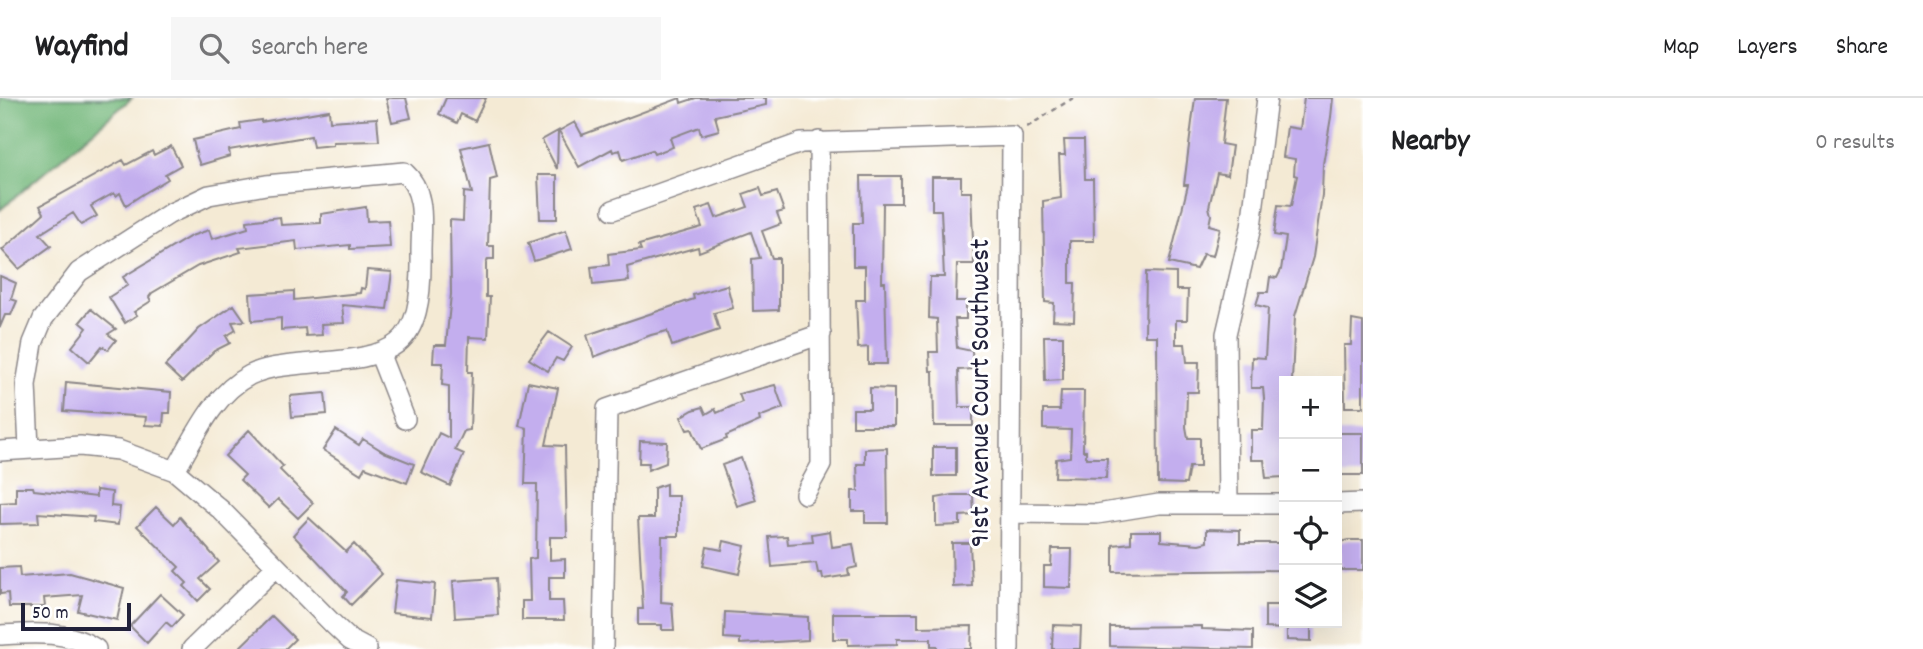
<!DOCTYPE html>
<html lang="en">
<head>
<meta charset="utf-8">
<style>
	:root { --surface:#fff; --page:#f6f6f6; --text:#202124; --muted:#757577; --line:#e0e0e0 }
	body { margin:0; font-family:Dekko,sans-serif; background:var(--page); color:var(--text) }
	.controls { position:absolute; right:21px; bottom:21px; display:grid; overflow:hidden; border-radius:0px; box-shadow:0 7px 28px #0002 }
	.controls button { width:63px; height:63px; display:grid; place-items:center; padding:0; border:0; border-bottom:2px solid var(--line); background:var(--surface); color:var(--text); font:35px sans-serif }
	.scale { position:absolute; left:21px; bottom:18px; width:110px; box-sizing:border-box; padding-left:7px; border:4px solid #22223b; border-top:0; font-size:19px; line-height:24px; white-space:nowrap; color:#22223b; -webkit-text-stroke:5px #fff; paint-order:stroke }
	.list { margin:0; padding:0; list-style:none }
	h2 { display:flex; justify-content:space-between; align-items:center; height:91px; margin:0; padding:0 28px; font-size:30px }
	h2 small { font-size:23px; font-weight:400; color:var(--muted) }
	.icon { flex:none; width:38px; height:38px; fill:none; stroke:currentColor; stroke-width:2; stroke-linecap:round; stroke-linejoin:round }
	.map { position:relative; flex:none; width:1363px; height:551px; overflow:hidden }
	header { display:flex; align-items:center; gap:42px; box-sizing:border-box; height:98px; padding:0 35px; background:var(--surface); border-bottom:2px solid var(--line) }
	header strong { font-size:33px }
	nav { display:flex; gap:38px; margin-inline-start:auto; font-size:24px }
	.search { width:490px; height:63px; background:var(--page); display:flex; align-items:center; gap:18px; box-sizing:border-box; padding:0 24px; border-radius:0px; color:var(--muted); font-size:26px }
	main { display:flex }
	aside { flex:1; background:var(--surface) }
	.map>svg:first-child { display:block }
	.forest { fill:#75b87b; stroke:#4c6d5b; stroke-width:2 }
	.building { fill:#c3aeee }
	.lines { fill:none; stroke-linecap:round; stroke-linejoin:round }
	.minor-casing { stroke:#8b8688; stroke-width:22 }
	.path { stroke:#8b8688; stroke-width:2.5; stroke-dasharray:5 5; stroke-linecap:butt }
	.minor { stroke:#fff; stroke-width:19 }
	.labels { text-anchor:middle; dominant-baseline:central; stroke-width:6; stroke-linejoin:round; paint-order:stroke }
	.street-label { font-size:28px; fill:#22223b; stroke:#fff }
</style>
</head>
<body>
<header>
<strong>Wayfind</strong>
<div class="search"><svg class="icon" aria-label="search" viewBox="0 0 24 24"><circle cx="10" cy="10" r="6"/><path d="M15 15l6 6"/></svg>Search here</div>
<nav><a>Map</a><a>Layers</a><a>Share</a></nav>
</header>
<main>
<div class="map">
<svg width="1363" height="551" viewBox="0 0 1363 551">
	<rect width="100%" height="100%" fill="#fff"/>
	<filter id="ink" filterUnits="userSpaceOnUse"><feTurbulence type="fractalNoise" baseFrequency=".0143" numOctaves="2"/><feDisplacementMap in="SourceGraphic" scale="14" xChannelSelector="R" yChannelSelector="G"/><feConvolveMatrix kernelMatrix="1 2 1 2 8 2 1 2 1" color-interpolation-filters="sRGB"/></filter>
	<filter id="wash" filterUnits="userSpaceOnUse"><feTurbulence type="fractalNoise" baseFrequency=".00686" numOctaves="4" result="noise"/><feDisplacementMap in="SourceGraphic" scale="28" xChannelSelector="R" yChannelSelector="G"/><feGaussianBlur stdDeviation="1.57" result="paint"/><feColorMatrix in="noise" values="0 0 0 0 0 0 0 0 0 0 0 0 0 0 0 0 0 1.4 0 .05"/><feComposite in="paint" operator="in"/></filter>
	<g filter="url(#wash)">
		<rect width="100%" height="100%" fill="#f4ead4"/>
		<path class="forest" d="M0,0H132L0,112Z"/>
		<g id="blocks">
			<path class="building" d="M386,0H406L411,20L392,24Z
				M446,0H486L475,23L461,16L457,25L439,16Z
				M680,0L681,5L696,0H766V7L715,18L719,32L701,37L699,29L670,40L673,49L654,56L652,52L623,62L620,52L613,54L612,51L579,69L559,33L575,24L582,37Z
				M1195,0H1226L1221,46L1232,48L1228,77L1217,75L1209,109L1211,117L1209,127L1220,130L1213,158L1203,156L1196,171L1169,165L1188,87H1184Z
				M1304,0H1333L1331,19L1323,66L1322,97L1313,159L1295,218L1292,283H1284V379L1266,380L1264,362H1251V332H1263L1264,300L1263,290H1251L1252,259L1265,260L1268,210L1256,207L1260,194H1268L1270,179L1277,180L1281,172L1286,139L1274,137L1278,107L1291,108L1297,78L1294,77L1295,61L1283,59L1287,29L1300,31Z
				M329,12L330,23L377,20L379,43L333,44V47L313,49L311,38L229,52L230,58L200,67L197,59L193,42L241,31L240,25L261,22V24Z
				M558,33L557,71L542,42Z
				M1064,42H1084L1085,81H1093L1094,143H1070V185H1075L1074,223L1053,222L1054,205L1045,204L1043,103L1061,100L1059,57H1065Z
				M489,44L497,80L490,82L488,148H494V161H488L486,166V199H490L488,240L469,239L468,274H472L470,332L464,333L455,352L464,356L450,388L421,374L439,335L449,340V288L442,287L443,265H433L434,247H446L451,196L450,122L463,123L464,94L472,95L461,50Z
				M171,48L181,67L165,76L168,81L143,96L126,107L120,95L116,98L114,95L91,108L97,118L81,127L73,115L40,136L51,148L19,171L2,152L44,115L40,108L123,62L126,67L152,53L154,57Z
				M538,77H557V121H540Z
				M861,78H901V105H883L882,184H885L887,266H868V249L858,250L856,202H865V168H853V125H862Z
				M932,79H961V94H971L974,166H957L956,203H966V221H955L957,250L972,253L973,271L958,272L959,309H973V328H934L933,273H930L929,254H938L937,221L929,220L930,179H944L941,112H932Z
				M760,90L763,98L777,94L784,113L777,115L781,126L762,133L772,160H779V212L753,213L752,161L760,160L751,134L699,154L698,149L627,169L629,183L593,187L591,169L609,167L608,156L641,152L639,147L702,129L696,112L711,107L716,120L748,109L743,96Z
				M366,109L367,123L388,122L390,149L350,151V147L297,152L296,143L239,150L241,154L198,168L152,195L149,199L151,203L134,214L137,217L125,225L109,199L128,187L123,179L191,138L209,132L212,141L248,130L247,123L280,119L281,127L321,125V116Z
				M566,132L572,151L534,163L528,145Z
				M367,172L392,174L387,211L342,207L344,225L321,226L322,237L306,238L305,230L281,232V220L252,223L250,196L294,193V202L360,195L361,190L365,191Z
				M1146,174L1176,175V192H1188L1187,222H1176V246H1185L1187,264H1199L1198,294H1187L1186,329L1188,340H1200V369H1189L1186,386L1158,385L1157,238H1145Z
				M0,178L16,185L11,201L17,203L11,217H5L0,229Z
				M727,187L733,210L714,215L719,232L672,248L667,233L651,237L594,259L587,237L694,201L693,197Z
				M234,207L245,223L232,224L236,232L226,238L230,245L214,253L182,284L165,268L199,231Z
				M91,211L116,231L108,236L116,242L108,252L102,248L89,264L72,249L87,230L80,224Z
				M1352,222L1363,224V309H1345L1344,247H1351Z
				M549,234L572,249L563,263L556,260L548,273L529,261Z
				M1044,238H1063V282L1045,283Z
				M66,284L171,294L170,315H164L163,328L145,327L146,319L64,313Z
				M528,284L558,290L546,347L565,348L567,439H550V462L565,461V479H549V503H563L564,522H522V503H530L529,461L536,460L537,386H525L527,330L519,328Z
				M775,287L783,310L759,319L760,323L726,338L727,341L701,351L692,331L687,332L681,319L693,312L703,309L706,316L715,311L717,315L742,304L739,296Z
				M870,290L894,291V328H853V311H870Z
				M1061,293H1084L1083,353H1086V360H1107L1106,380L1055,379L1056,361L1070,359L1071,332L1043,331V312H1060Z
				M325,295L327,316L292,319L290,298Z
				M249,332L283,368L280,372L313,405L298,420L278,401L269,410L240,382L245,377L225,358Z
				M336,332L359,347L363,341L384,354L414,366L407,385L365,369L361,376L323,352Z
				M1337,335H1363V377H1337Z
				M640,343L667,344L666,365L648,372L649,365H639Z
				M933,349H956V378H933Z
				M887,350L888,425H865V413H852V393H858L857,366H865V351Z
				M741,360L756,402L737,408L722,367Z
				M666,386V398H679V438H662L661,504L672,505L674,532H662V527H638V511H643L638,420H654V390Z
				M16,389H33L34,392L96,399V392L112,394L111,408L120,409L118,427L93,424L94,419L38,415L39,425L0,426V405L16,404Z
				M953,397H973L974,417L960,418V427L936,428V400Z
				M156,409L174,426L180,419L219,464L200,481L210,491L198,503L184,488L187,485L175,473L179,469L137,428Z
				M309,420L346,454L354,446L382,476L351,507L343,498L347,494L293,437Z
				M1207,431L1240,432V445H1284L1283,472L1113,474V447L1131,445V433H1161V443L1199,446L1207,444Z
				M830,433L832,449L853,446L857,469L848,471L849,477L823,481L822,475H818L816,465L772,469L769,439L787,438L788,446L813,444L812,436Z
				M1348,442H1363V472H1340V444Z
				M724,443L745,448L739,476L703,468L707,449L722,452Z
				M952,445H970L972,488L953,489Z
				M1052,451H1072L1071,490L1044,489V468H1051Z
				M19,469L20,479L70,475L124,490L117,522L78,513L82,497L44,500L45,509H9L8,495L0,496V470Z
				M496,480L498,517L455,520L453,483Z
				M396,482L435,486L432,519L392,515Z
				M160,496L183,517L172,529L166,524L147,545L130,528Z
				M1265,507H1284V531L1265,530Z
				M725,514L808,519V542L740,546V541L724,540Z
				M833,515H918V529L972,528L971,551H937V548H931V541H897V546L848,547V541H833Z
				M272,518L295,541L285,551H238Z
				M1287,525H1311V543L1287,542Z
				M1053,527L1081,528L1080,551H1052Z
				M1202,528V531L1253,533V551L1110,548V529Z"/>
		</g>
	</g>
	<g filter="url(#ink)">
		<use href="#blocks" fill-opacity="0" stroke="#8b8688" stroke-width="2"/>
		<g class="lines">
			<g class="minor-casing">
				<path id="minor" d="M613,112L801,45L1012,38L1009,551
					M380,257L405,321
					M29,350L26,287L33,245L43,221L79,174L169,116L209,97L266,87L404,74C427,94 421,126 421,154C423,258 393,258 302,266C284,268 266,269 250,277C213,296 195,339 175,373
					M0,353L80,348L118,352L175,373L221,412L332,525L350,542L367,551
					M805,396L821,367L819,43
					M1228,405L1226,236L1251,129L1267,0
					M1337,406L1363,405
					M1011,415L1097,416L1159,406H1284
					M0,537C33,535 67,532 96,551
					M192,551L276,469
					M603,551L607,311L821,236"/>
			</g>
			<path class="path" d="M1027,29L1073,0"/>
			<use href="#minor" class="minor"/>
		</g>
	</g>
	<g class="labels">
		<g class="street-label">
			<text transform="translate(983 295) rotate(-90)">91st Avenue Court Southwest</text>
		</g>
	</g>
</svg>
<div class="controls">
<button>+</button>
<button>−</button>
<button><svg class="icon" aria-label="locate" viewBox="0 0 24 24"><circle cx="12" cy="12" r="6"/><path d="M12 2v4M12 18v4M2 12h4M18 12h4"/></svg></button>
<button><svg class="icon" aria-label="layers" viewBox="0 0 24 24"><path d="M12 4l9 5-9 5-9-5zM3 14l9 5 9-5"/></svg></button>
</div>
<div class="scale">50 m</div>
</div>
<aside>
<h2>Nearby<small>0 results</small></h2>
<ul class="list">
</ul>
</aside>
</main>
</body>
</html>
